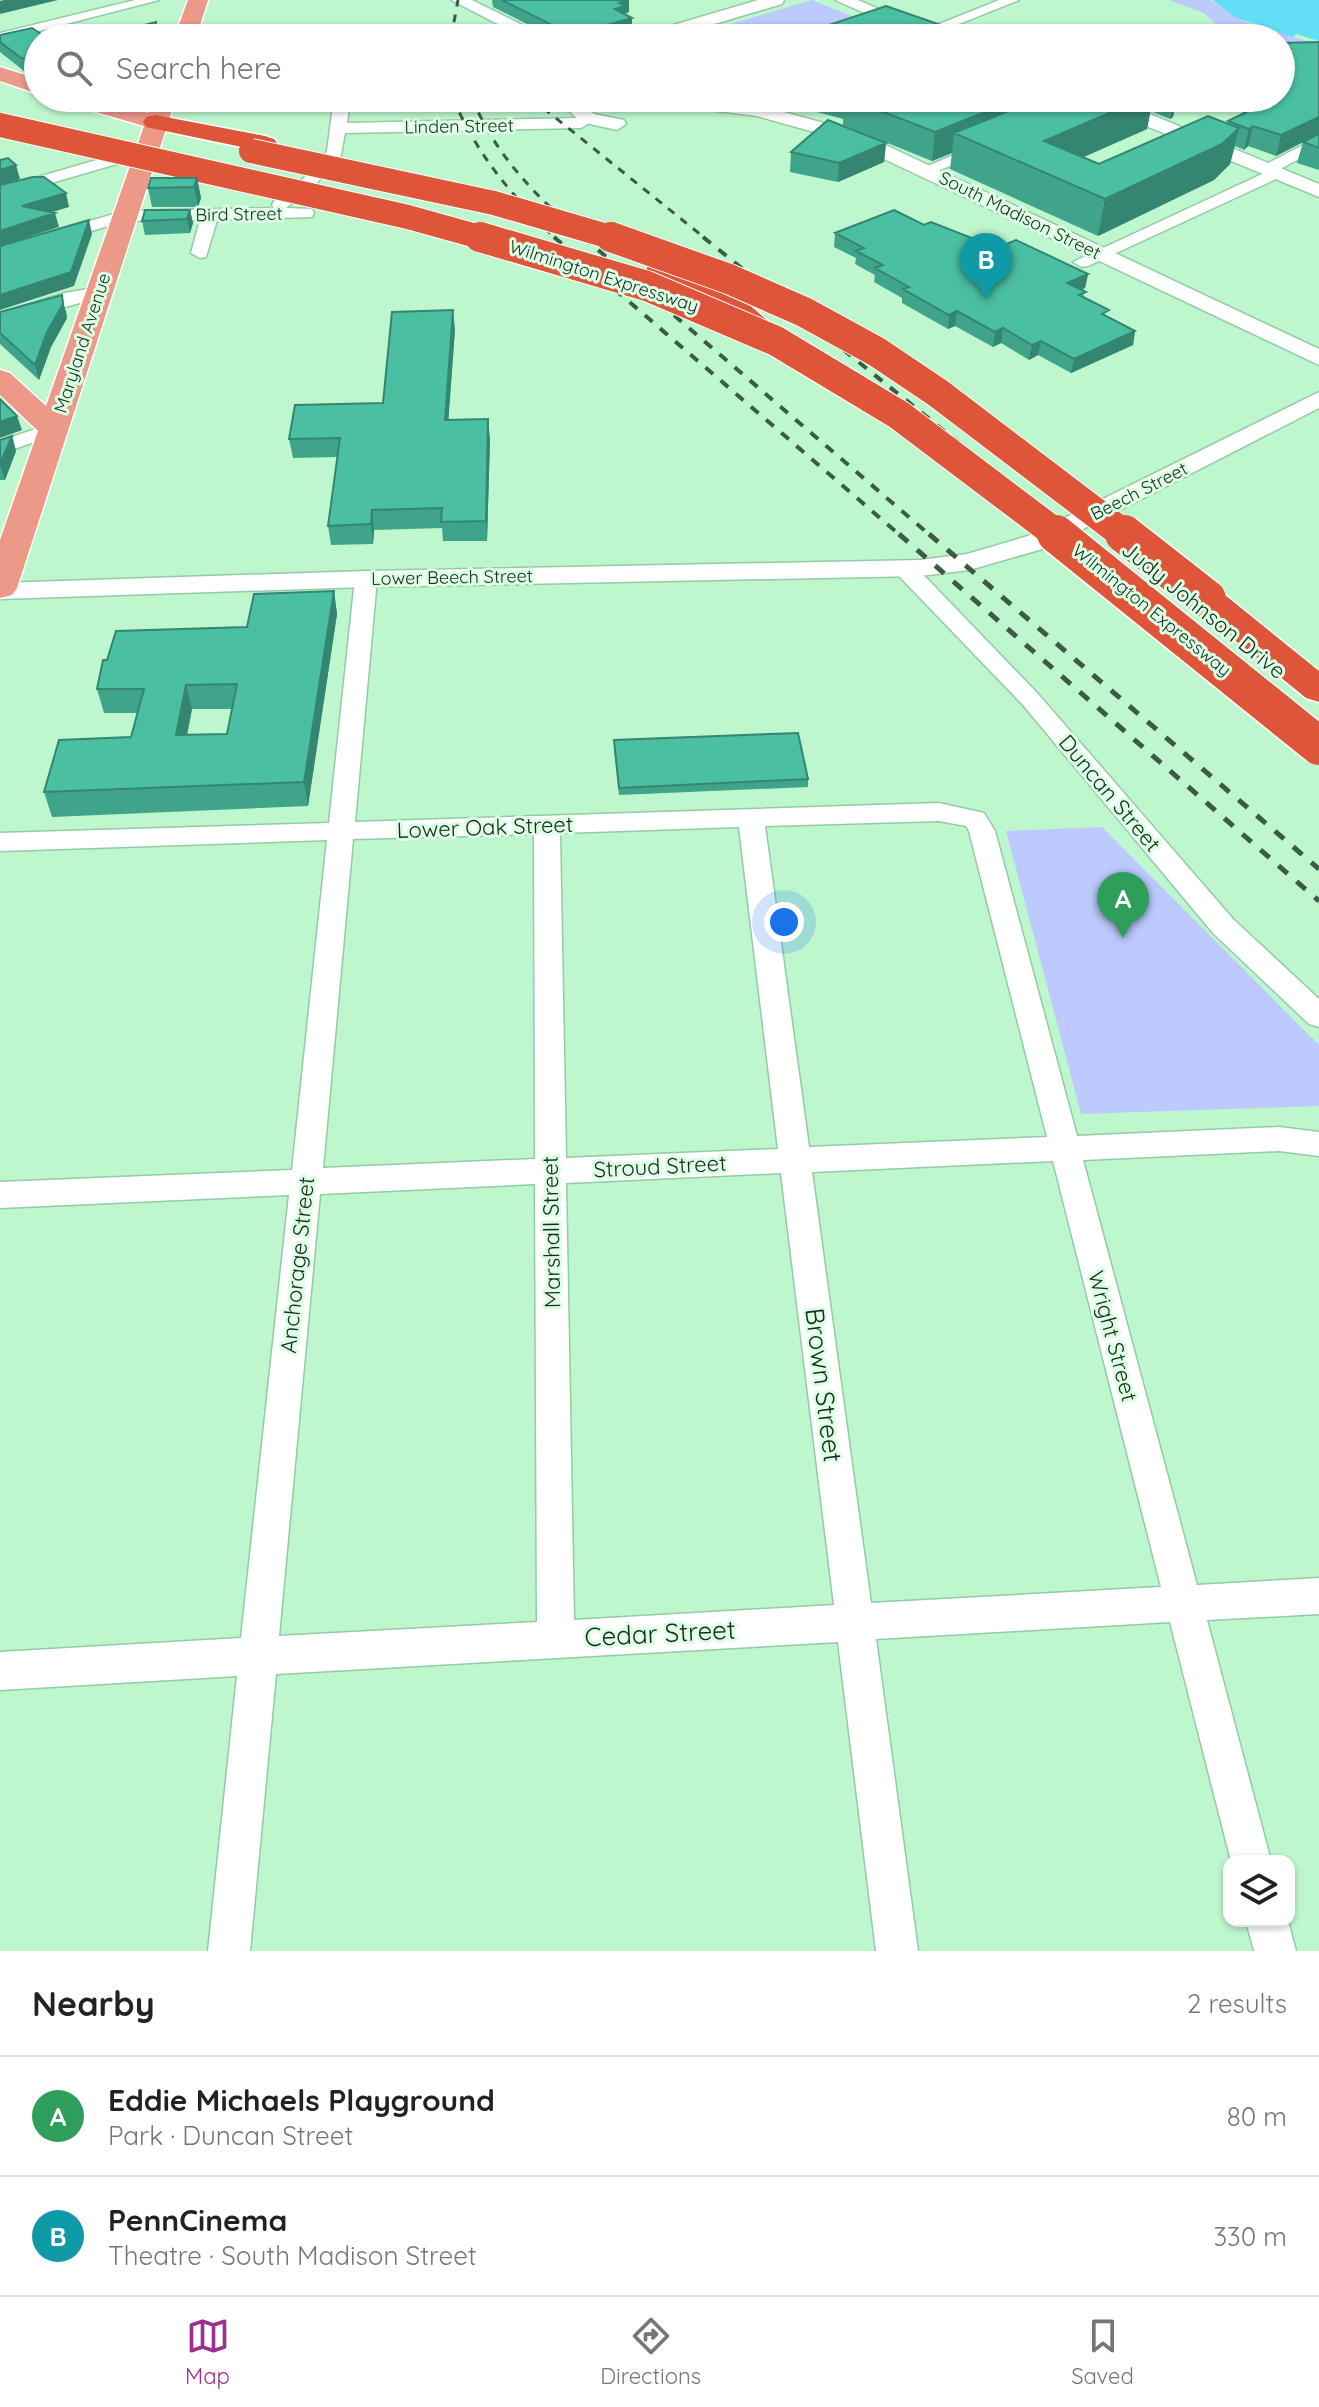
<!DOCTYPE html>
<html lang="en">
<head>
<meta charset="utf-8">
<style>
	:root { --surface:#fff; --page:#f2f2f2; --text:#222; --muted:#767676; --line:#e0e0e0; --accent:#9d308f }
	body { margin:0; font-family:Quicksand,sans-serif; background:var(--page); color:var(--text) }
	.controls { position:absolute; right:24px; bottom:24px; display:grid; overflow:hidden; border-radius:16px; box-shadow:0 2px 6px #0004 }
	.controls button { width:72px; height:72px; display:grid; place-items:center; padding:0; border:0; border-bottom:2px solid var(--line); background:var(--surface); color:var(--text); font:40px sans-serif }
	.you { position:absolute; left:784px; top:922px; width:28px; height:28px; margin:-20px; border:6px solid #fff; border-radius:50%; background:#1a73e8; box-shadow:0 0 0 12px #1a73e833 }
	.badge { display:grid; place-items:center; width:52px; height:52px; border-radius:50%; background:var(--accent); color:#fff; font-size:26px; font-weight:700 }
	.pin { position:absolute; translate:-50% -66px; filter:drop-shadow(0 2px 4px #0008) }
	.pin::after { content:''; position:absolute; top:42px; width:28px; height:24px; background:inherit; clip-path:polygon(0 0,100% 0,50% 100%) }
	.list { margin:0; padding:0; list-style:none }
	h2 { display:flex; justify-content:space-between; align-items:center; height:104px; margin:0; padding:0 32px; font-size:34px }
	h2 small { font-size:26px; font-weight:400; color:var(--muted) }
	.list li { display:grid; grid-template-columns:52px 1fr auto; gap:24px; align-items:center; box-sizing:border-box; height:120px; padding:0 32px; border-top:2px solid var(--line) }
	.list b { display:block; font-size:30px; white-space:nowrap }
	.list p { margin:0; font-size:26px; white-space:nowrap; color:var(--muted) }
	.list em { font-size:26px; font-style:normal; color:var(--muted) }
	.icon { flex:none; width:44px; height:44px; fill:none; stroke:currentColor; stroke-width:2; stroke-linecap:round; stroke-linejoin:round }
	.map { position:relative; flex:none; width:1319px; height:1951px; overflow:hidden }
	.search { position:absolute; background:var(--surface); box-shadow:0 2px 6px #0004; left:24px; right:24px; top:24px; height:88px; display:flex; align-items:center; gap:20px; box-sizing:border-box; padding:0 28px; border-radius:44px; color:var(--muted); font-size:30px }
	.sheet { height:344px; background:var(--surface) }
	nav { display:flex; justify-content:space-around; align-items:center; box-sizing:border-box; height:112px; border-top:2px solid var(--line); background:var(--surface); font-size:22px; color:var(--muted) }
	nav a { display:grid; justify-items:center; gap:4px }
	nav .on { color:var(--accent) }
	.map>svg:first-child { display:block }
	.green { fill:#bccaff }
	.water { fill:#63def7 }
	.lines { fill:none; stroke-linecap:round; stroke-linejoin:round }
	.minor-casing { stroke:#93cba4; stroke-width:3 }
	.tertiary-casing { stroke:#93cba4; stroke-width:3 }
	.primary-casing { stroke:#fff; stroke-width:3 }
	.motorway-casing { stroke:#fff; stroke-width:3 }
	.minor { fill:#fff; fill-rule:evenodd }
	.tertiary { fill:#fff; fill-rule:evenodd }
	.primary { fill:#ec9988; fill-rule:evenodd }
	.motorway { fill:#df5539; fill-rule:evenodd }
	.rail-far2 { stroke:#3c5a45; stroke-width:3; stroke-dasharray:8 8; stroke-linecap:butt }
	.rail-far1 { stroke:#3c5a45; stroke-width:4; stroke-dasharray:10 10; stroke-linecap:butt }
	.rail { stroke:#3c5a45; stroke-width:5; stroke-dasharray:12 12; stroke-linecap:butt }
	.motorway-bridge-far2-casing { stroke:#fff; stroke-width:26; stroke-linecap:butt }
	.motorway-bridge-far1-casing { stroke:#fff; stroke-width:32; stroke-linecap:butt }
	.motorway-bridge-casing { stroke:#fff; stroke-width:41; stroke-linecap:butt }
	.motorway-bridge-far2 { stroke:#df5539; stroke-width:24 }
	.motorway-bridge-far1 { stroke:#df5539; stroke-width:30 }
	.motorway-bridge { stroke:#df5539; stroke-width:38 }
	.wall { fill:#40a48b; fill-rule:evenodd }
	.shaded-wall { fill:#348671 }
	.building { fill:#4abfa2; stroke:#348671; stroke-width:2; fill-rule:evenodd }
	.labels { text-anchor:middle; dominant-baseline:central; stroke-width:6; stroke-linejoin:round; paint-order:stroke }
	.far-street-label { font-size:18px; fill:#162c1d; stroke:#dcfee5 }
	.street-label { font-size:22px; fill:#162c1d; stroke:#dcfee5 }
	.near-street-label { font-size:26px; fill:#162c1d; stroke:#dcfee5 }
</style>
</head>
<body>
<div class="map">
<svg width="1319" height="1951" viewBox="0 0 1319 1951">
	<rect width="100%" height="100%" fill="#bef7ce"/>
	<path class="green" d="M812,0L879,27L846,38H684Z
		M1169,0H1211L1244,21L1319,45L1281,53V38H1218L1220,28L1204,13Z
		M1102,827L1319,1045V1106L1081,1114L1006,831Z"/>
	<path class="water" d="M1213,0H1319V41L1296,34L1293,37L1235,17Z"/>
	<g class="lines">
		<g class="minor-casing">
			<path id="minor" d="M135,0H159L0,41V33Z
				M999,0H1019L929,36H919L917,33Z
				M354,26L361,30L360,38H346V34L186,37L179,33L186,29Z
				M334,98H350L347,123L581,118L589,123L581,128L345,133L341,155L315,185L286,208L312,209L314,213L312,217L217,220L206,257L200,258L191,253L200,220L125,221L0,258V247L124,211L274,208L272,205L274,201L303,179L327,151Z
				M1319,137V148L1282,168L1274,180L1088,266L1082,267L1073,262L1262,174L1270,162Z
				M985,142L991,144V150L932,173L926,175L918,170Z
				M145,146L153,151L151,154L0,198V188Z
				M99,287L108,292L105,296L0,325V313L65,293Z
				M53,423L63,429L60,433L0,454V441Z
				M904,561L912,563L1039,695L1233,919L1319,999V1027L1309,1024L1213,933L1023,705L896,573L893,568L896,563Z
				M366,572L377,579L355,822L939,803L984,813L995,831L1077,1136L1279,1127L1319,1132V1156L1279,1151L1083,1160L1197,1585L1319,1578V1614L1207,1620L1271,1861H1231L1170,1622L876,1639L918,1951H876L838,1642L276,1674L250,1951H208L237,1676L0,1690V1652L241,1638L289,1195L0,1208V1182L292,1170L327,840L0,851V833L329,823L355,579ZM939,821L966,826L969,831L1047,1137L809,1147L765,826ZM739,827L778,1149L566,1158L560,833ZM534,834L535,1159L323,1168L353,839ZM1053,1161L1161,1587L871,1603L812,1172ZM781,1173L834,1605L574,1620L566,1183ZM535,1184L537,1622L279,1636L320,1194Z
				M1246,1921H1288L1296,1951H1254Z"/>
		</g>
		<g class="tertiary-casing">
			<path id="tertiary" d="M451,0H472L548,38H525Z
				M758,0H784L782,4L667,38H640L643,34Z
				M835,0H858L945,38H921Z
				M555,98H575L594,114L624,120L626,124L617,130L581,122Z
				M652,98H703L758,105L860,133L1319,349V365L846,141L757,116L661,104Z
				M1086,98H1111L1319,184V197L1088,102Z
				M1319,392V408L1046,548L969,570L920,576L366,587L0,599V583L366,571L920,560L967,554L1028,536Z"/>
		</g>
		<g class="primary-casing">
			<path id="primary" d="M188,0H208L196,38H174Z
				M0,67L38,79V94L0,81Z
				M62,98H98L148,113L154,98H176L17,588L12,595L0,598V540L38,431L0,395V370L10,373L46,406L144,126L65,103Z"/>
		</g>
		<g class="motorway-casing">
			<path id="motorway" d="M155,115L265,136L274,139L278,144L274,149L265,152L146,127L143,122L146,117Z
				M660,261L731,289L791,341L786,347L776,350L766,347L711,301L650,275L646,269L650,263Z
				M1207,588L1220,591L1319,671V702L1306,698L1194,607L1189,599L1194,591Z"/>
		</g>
		<use href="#minor" class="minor"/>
		<use href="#tertiary" class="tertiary"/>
		<use href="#primary" class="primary"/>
		<use href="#motorway" class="motorway"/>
		<path class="rail-far2" d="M451,38L458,0
			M453,98C476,154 513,197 556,239
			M472,98C496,157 538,198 585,239
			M531,98L706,239"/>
		<path class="rail-far1" d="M554,237L901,536
			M583,237L931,536
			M703,237L1075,536"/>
		<path class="rail" d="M899,534L1319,901
			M929,534L1319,869
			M1073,534L1319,732"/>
		<g class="motorway-bridge-far2-casing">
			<path id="motorway-bridge-far2" d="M0,125L408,217L487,239
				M251,151L494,203L617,239"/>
		</g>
		<g class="motorway-bridge-far1-casing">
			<path id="motorway-bridge-far1" d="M480,237L647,286L776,341L899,415L1059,536
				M611,237L729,279L804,312L877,352L938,393L1126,536"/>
		</g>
		<g class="motorway-bridge-casing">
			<path id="motorway-bridge" d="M1056,534L1319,746
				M1124,534L1207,599"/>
		</g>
		<use href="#motorway-bridge-far2" class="motorway-bridge-far2"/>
		<use href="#motorway-bridge-far1" class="motorway-bridge-far1"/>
		<use href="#motorway-bridge" class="motorway-bridge"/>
	</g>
	<path class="wall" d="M492,0H629V12L625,14L632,30L604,38H555L493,7Z
		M0,35L38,38V71H24L0,52Z
		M1319,42V170L1297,163L1303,142L1276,156L1248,146L1244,150L1235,146L1230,164L1214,180L1098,236L950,169L952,153L932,161L843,125V119L780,102V99L776,98H1153L1147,129L1084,157L1099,164L1227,123L1228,121L1243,114L1236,98H1281Z
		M1156,98H1217L1192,109L1176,103L1173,117L1170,119L1153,112Z
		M886,143L884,162L838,182L790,172L791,152Z
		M197,178L201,198L198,207H152L148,188Z
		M190,210L193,223L190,233L145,235L142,221Z
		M924,225L997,248L1088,274L1085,288L1081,290L1085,298L1108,317L1135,331L1133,345L1071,373L1038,355L1029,360L1001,343L993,347L955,326L948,329L902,303V298L874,282L875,275L855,264L856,258L834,247L835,233Z
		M66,310L67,318L51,347L39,380L0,344V312Z
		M455,329L448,420L490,439L487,541H443L442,528L374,530L373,544L331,545L328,526L337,457L293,458L289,439L383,403Z
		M12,436L16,451L5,480H0V440Z
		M334,591L337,614L308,806L52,817L44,792L131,737L138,713H104L97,689ZM192,709H232L227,734L187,735Z
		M614,748L808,779V787L619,795Z"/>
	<path class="shaded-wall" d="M4,0H58L0,14V1Z
		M629,0V12L625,13V18L615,9L619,3Z
		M632,18V30L604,38H572V35Z
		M156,22L157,30V38H154Z
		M1020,98H1056L954,133L952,153L932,161L935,132Z
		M1144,98H1153L1147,129L1047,173L1044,141Z
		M1174,98H1177L1173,117L1170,119Z
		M1195,98H1217L1192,109Z
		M1319,117V134L1276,156L1281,135Z
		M1253,126L1248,146L1244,150L1249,129Z
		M1239,128L1230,164L1214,180L1098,236L1105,199Z
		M886,143L884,162L838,182L839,163Z
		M16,165L20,179L0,185V170Z
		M197,178L201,198L198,207L194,187Z
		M66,193L69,207L26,220L22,206Z
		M190,210L193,223L190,233L187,219Z
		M55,213L59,227L0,246V231Z
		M89,220L92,234L74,286L0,310V295Z
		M1088,274L1085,288L1064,297L1067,283Z
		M62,295L67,318L51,347L39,380L35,365Z
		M453,310L455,329L447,440L445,420Z
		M957,311L955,326L948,329L949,315Z
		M1003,328L1001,343L993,347L995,332Z
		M1135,331L1133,345L1071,373L1074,359Z
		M1041,341L1038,355L1029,360L1032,345Z
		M17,416L22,430L0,438V422Z
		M488,419L490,439L487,541L486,521Z
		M12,436L16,451L5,480L0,464Z
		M372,510L374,530L373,544L371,524Z
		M334,591L337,614L308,806L304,782Z
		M186,685L192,709L182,760L176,735Z"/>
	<path class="building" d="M502,0H629L619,3L625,6L615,9L632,18L572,35Z
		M886,6L978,38H807L799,35Z
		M156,22L154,38H92Z
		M32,28L47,38H38V59L21,58L0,42V35Z
		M1319,42V117L1281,135L1253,126L1249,129L1228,121L1255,108L1250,98H1281V43Z
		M847,98H1020L935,132Z
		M1041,98H1144L1044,141L1099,164L1208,116L1239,128L1222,144L1105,199L954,133Z
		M828,120L886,143L839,163L791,152Z
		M1319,134V148L1303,142Z
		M8,158L16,165L0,170V160Z
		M33,177H44L66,193L22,206L55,213L0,231V185Z
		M151,178H197L194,187L148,188Z
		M145,210H190L187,219L142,221Z
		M894,210L924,225L931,222L997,248L1016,240L1088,274L1067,283L1086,292L1079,295L1109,310L1102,314L1135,331L1074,359L1041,341L1032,345L1003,328L995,332L957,311L949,315L903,289L909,287L875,268L883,265L856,251L864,248L835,233Z
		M89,220L71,272L0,295V246Z
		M62,295L63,304L47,332L35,365L0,333V312Z
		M453,310L445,420L488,419L486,521L441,522L442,508L372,510L371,524L328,526L340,438L289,439L295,405L383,403L392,312Z
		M0,399L17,416L0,422Z
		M12,436L0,464V440Z
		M334,591L304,782L44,792L59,740L131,737L144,689H97L103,660H107L116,631L247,627L254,594ZM237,684L227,734L176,735L186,685Z
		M798,733L808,779L619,788L614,740Z"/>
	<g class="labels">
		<g class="far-street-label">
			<text transform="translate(459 126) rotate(-1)">Linden Street</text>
			<text transform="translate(239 214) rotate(-1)">Bird Street</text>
			<text transform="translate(1020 215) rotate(26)">South Madison Street</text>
			<text transform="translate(604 276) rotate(18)">Wilmington Expressway</text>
			<text transform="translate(82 343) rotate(-72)">Maryland Avenue</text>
			<text transform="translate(1139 491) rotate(-27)">Beech Street</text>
			<text transform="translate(452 577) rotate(-1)">Lower Beech Street</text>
			<text transform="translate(1152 610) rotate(39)">Wilmington Expressway</text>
		</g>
		<g class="street-label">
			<text transform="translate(1204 610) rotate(39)">Judy Johnson Drive</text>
			<text transform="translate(1110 793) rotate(50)">Duncan Street</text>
			<text transform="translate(485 827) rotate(-2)">Lower Oak Street</text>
			<text transform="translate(660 1166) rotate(-3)">Stroud Street</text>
			<text transform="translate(551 1232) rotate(-91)">Marshall Street</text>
			<text transform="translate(297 1265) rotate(-84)">Anchorage Street</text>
			<text transform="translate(1113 1336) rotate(75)">Wright Street</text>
		</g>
		<g class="near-street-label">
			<text transform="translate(824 1385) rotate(83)">Brown Street</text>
			<text transform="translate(660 1633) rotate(-3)">Cedar Street</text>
		</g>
	</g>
</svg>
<div class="controls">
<button><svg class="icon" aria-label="layers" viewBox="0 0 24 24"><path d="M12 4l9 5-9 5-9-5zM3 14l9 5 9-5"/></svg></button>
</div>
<div class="you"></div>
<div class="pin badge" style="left:1123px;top:938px;background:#2e9e5b">A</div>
<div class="pin badge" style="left:986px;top:299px;background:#0f9aa8">B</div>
<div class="search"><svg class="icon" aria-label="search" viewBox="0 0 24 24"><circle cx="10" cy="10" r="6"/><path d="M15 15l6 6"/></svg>Search here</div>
</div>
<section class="sheet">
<h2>Nearby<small>2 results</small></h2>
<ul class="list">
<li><span class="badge" style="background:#2e9e5b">A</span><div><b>Eddie Michaels Playground</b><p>Park · Duncan Street</p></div><em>80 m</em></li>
<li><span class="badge" style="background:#0f9aa8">B</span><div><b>PennCinema</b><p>Theatre · South Madison Street</p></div><em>330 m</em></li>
</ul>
</section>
<nav>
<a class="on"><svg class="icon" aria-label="map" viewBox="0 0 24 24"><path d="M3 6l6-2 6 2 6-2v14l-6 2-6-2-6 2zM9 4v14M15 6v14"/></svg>Map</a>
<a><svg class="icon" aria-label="directions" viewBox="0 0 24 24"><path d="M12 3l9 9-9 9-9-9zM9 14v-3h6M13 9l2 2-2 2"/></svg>Directions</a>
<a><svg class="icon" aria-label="saved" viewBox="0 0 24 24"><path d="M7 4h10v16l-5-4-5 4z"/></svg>Saved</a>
</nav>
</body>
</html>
